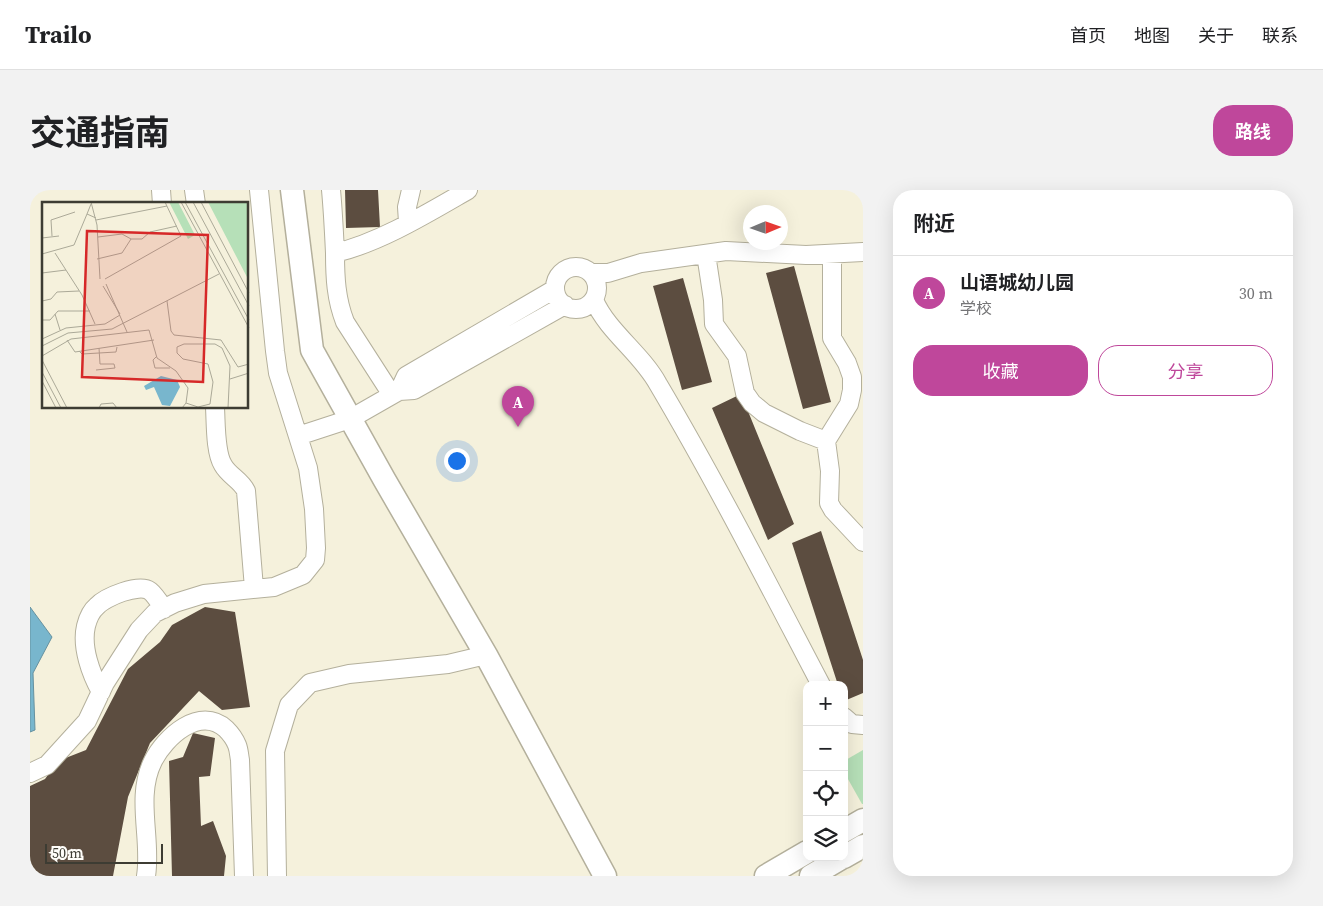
<!DOCTYPE html>
<html lang="zh">
<head>
<meta charset="utf-8">
<style>
	:root { --surface:#fff; --page:#f2f2f2; --text:#202124; --muted:#757577; --line:#e0e0e0; --accent:#bf479b }
	body { margin:0; font-family:"Source Serif 4","Noto Sans SC",serif; background:var(--page); color:var(--text) }
	.controls { position:absolute; right:15px; bottom:15px; display:grid; overflow:hidden; border-radius:10px; box-shadow:0 5px 20px #0002 }
	.controls button { width:45px; height:45px; display:grid; place-items:center; padding:0; border:0; border-bottom:1px solid var(--line); background:var(--surface); color:var(--text); font:25px sans-serif }
	.compass { position:absolute; left:713px; top:15px; width:45px; height:45px; border-radius:50%; background:var(--surface); box-shadow:0 5px 20px #0002; rotate:88deg }
	.scale { position:absolute; left:15px; bottom:12px; width:118px; box-sizing:border-box; padding-left:5px; border:2px solid #3d3c33; border-top:0; font-size:14px; line-height:18px; white-space:nowrap; color:#3d3c33; -webkit-text-stroke:4px #fffefa; paint-order:stroke }
	.you { position:absolute; left:426px; top:270px; width:18px; height:18px; margin:-12px; border:4px solid #fff; border-radius:50%; background:#1a73e8; box-shadow:0 0 0 8px #1a73e833 }
	.badge { display:grid; place-items:center; width:32px; height:32px; border-radius:50%; background:var(--accent); color:#fff; font-size:16px; font-weight:700 }
	.pin { position:absolute; translate:-50% -41px; filter:drop-shadow(0 1px 2px #0008) }
	.pin::after { content:''; position:absolute; top:26px; width:18px; height:15px; background:inherit; clip-path:polygon(0 0,100% 0,50% 100%) }
	.list { margin:0; padding:0; list-style:none }
	h2 { display:flex; justify-content:space-between; align-items:center; height:65px; margin:0; padding:0 20px; font-size:21px }
	h2 small { font-size:16px; font-weight:400; color:var(--muted) }
	.list li { display:grid; grid-template-columns:32px 1fr auto; gap:15px; align-items:center; box-sizing:border-box; height:75px; padding:0 20px; border-top:1px solid var(--line) }
	.list b { display:block; font-size:19px; white-space:nowrap }
	.list p { margin:0; font-size:16px; white-space:nowrap; color:var(--muted) }
	.list em { font-size:16px; font-style:normal; color:var(--muted) }
	.actions { display:flex; gap:10px; padding:15px 20px }
	.actions a { flex:1; padding:11px 0; border:1px solid var(--accent); border-radius:20px; text-align:center; font-size:18px; color:var(--accent) }
	.actions .main { background:var(--accent); color:#fff }
	.icon { flex:none; width:28px; height:28px; fill:none; stroke:currentColor; stroke-width:2; stroke-linecap:round; stroke-linejoin:round }
	.map { position:relative; flex:none; width:833px; height:686px; overflow:hidden; border-radius:20px }
	header { display:flex; align-items:center; gap:30px; box-sizing:border-box; height:70px; padding:0 25px; background:var(--surface); border-bottom:1px solid var(--line) }
	header strong { font-size:24px }
	nav { display:flex; gap:28px; margin-inline-start:auto; font-size:18px }
	.intro { display:flex; align-items:center; justify-content:space-between; box-sizing:border-box; height:120px; padding:0 30px }
	h1 { margin:0; font-size:35px }
	.button { padding:12px 22px; border-radius:20px; background:var(--accent); color:#fff; font-size:18px; font-weight:700 }
	main { display:flex; gap:30px; padding:0 30px }
	aside { flex:1; background:var(--surface); border-radius:20px; box-shadow:0 5px 20px #0002 }
	.map>svg:first-child { display:block }
	.green { fill:#b6e0b8 }
	.water { fill:#78b6cd; stroke:#66919f }
	.building { fill:#5c4d40 }
	.lines { fill:none; stroke-linecap:round; stroke-linejoin:round }
	.minor-casing { stroke:#b4b09c; stroke-width:20 }
	.major-casing { stroke:#b4b09c; stroke-width:25 }
	.minor { stroke:#fff; stroke-width:18 }
	.major { stroke:#fff; stroke-width:22 }
	.inset-road { fill:none; stroke:#aba998; stroke-width:1 }
	.view { fill:#d62828; fill-opacity:0.15; stroke:#d62828; stroke-width:2.5 }
	.inset-edge { fill:none; stroke:#3d3c33; stroke-width:2.5 }
</style>
</head>
<body>
<header>
<strong>Trailo</strong>
<nav><a>首页</a><a>地图</a><a>关于</a><a>联系</a></nav>
</header>
<div class="intro"><h1>交通指南</h1><a class="button">路线</a></div>
<main>
<div class="map">
<svg width="833" height="686" viewBox="0 0 833 686">
	<rect width="100%" height="100%" fill="#f5f1dc"/>
	<path class="green" d="M833,560V614H832L814,582V571Z"/>
	<path class="water" d="M0,417L22,447L3,483L5,540L0,542Z"/>
	<path class="building" d="M315,0H348L350,37L316,38Z
		M764,76L801,212L773,219L736,83Z
		M653,88L682,192L652,200L623,96Z
		M711,204L764,334L738,350L682,218Z
		M791,341L833,470V503L814,511V495H808L762,353Z
		M175,417L205,422L220,517L192,520L169,501L120,553L98,607L83,686H0V596L15,589L28,571L56,560L98,479L130,452L142,435Z
		M163,543L185,548L180,586L169,587L171,636L183,631L196,666L194,686H142L139,571L153,567Z"/>
	<g class="lines">
		<g class="minor-casing">
			<path id="minor" d="M131,0L132,14
				M164,0L166,14
				M301,0C303,21 304,42 305,63C305,87 306,109 315,132L362,205
				M378,32L377,17L381,0
				M305,63C349,53 398,23 438,0
				M676,64L683,110L684,134L707,166L715,203L722,213L734,223L770,241L796,251
				M802,64V148L817,173L822,187V200L819,214L796,251L800,281L799,313L803,320L833,352
				M525 98a21 21 0 1 1 42 0a21 21 0 1 1-42 0Z
				M562,83H578L611,73L696,61L776,65L833,62
				M564,110C578,142 611,163 628,194C686,292 738,394 791,495
				M369,201L376,186L525,99
				M185,218C186,233 185,262 193,275C199,286 211,290 216,301L224,398
				M268,246L320,229L369,201L384,200L535,115
				M71,502C61,484 51,457 56,436C58,428 61,421 67,416C75,407 109,393 120,401C125,405 130,413 134,419
				M814,527L822,534L833,535
				M0,583L17,575L57,531L75,493L109,440L125,423L145,413L174,404L244,397L273,385L285,370L286,358L284,319L278,278L248,183L245,161L229,0
				M116,686C122,649 105,607 123,571C135,547 170,515 196,539C200,543 205,550 207,555C209,560 209,565 210,570L214,686
				M247,686L245,561L259,515L280,493L319,484L418,474L456,465"/>
		</g>
		<g class="major-casing">
			<path id="major" d="M262,0L282,160L354,289L456,465L575,686
				M814,641L833,630
				M814,667L833,656
				M736,686L777,662
				M781,686L813,667"/>
		</g>
		<use href="#minor" class="minor"/>
		<use href="#major" class="major"/>
	</g>
	<g transform="translate(12 12)">
		<rect width="206" height="206" fill="#f5f1dc"/>
		<path d="M127,0H136L153,33L146,37ZM166,0H206V77Z" fill="#b6e0b8"/>
		<path d="M119,174L135,178L138,185L128,204L120,203L112,185L104,188L102,184Z" fill="#78b6cd"/>
		<path class="inset-road" d="M49,0L55,23L58,77M139,0L207,126M143,0L207,118M151,0L207,104M159,0L207,91M49,2L45,12L54,16M54,18L125,4M10,34L9,18L33,10M56,35L80,32L89,37H100L108,30L135,24M0,36L17,34M13,51L40,93L53,122M0,52L32,43L45,12M55,57L80,51L89,37M0,71L24,68M63,77L139,34L123,0M64,82L85,130M61,84L78,112M0,99L9,97L15,90L37,89M125,99L129,129L132,133L179,138L196,165L207,162M13,112L18,128M0,118H8L16,109H48M0,137L24,126L63,122L78,113M25,138L33,150L112,138M0,144L26,131L70,127L177,72M57,146L58,162M37,149L40,152L74,150L75,145M0,154L29,137L107,128L115,156L134,169L146,186L144,201L140,206M115,154L111,158L113,166H128M0,158L25,206M54,168L73,166L72,162H58M0,170L19,206M188,177L207,171M0,179L14,206M144,201L156,205L168,202L171,180L166,162L141,157L135,151V145L142,142H173L180,146L188,164L186,206M57,206L59,202L71,201L75,206"/>
		<path class="view" d="M45,29L166,33L161,180L40,175Z"/>
		<rect width="206" height="206" class="inset-edge"/>
	</g>
</svg>
<div class="controls">
<button>+</button>
<button>−</button>
<button><svg class="icon" aria-label="locate" viewBox="0 0 24 24"><circle cx="12" cy="12" r="6"/><path d="M12 2v4M12 18v4M2 12h4M18 12h4"/></svg></button>
<button><svg class="icon" aria-label="layers" viewBox="0 0 24 24"><path d="M12 4l9 5-9 5-9-5zM3 14l9 5 9-5"/></svg></button>
</div>
<svg class="compass" viewBox="-18 -18 36 36"><path d="M0-13l5 13h-10z" fill="#e53935"/><path d="M0 13l5-13h-10z" fill="#757577"/></svg>
<div class="scale">50 m</div>
<div class="you"></div>
<div class="pin badge" style="left:488px;top:237px">A</div>
</div>
<aside>
<h2>附近<small></small></h2>
<ul class="list">
<li><span class="badge">A</span><div><b>山语城幼儿园</b><p>学校</p></div><em>30 m</em></li>
</ul>
<div class="actions"><a class="main">收藏</a><a>分享</a></div>
</aside>
</main>
</body>
</html>
